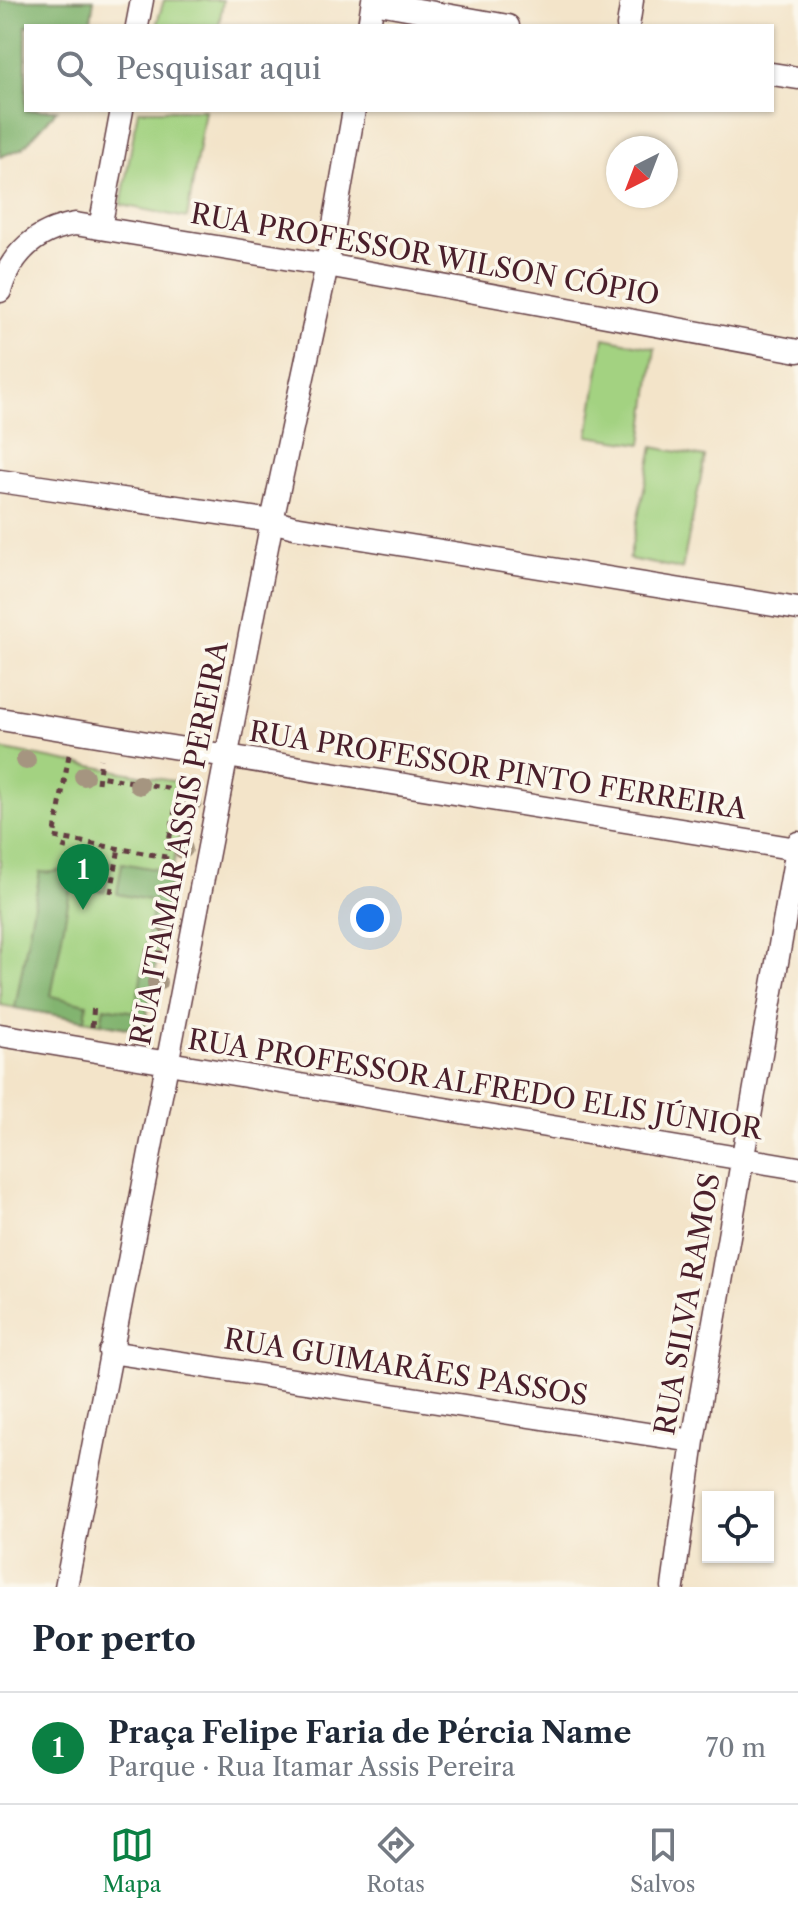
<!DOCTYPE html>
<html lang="pt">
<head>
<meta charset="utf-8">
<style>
	:root { --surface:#fff; --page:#f2f2f3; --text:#1f2937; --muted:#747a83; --line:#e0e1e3; --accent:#0b8043 }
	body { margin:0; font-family:"Libre Caslon Text",serif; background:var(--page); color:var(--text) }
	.controls { position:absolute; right:24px; bottom:24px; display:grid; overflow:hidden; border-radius:0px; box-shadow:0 2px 6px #0004 }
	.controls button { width:72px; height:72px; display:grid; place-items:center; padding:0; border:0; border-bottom:2px solid var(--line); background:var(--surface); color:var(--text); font:40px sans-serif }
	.compass { position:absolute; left:606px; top:136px; width:72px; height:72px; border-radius:50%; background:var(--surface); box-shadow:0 2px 6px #0004; rotate:222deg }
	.you { position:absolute; left:370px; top:918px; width:28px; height:28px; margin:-20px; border:6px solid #fff; border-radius:50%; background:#1a73e8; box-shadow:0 0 0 12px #1a73e833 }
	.badge { display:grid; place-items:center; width:52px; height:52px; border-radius:50%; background:var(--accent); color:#fff; font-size:26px; font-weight:700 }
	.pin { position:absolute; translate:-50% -66px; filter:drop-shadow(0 2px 4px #0008) }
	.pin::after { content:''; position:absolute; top:42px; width:28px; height:24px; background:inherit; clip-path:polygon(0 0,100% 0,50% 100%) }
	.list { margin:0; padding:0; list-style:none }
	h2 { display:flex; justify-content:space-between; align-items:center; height:104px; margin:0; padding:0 32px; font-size:34px }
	h2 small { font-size:26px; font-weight:400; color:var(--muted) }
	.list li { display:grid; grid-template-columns:52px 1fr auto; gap:24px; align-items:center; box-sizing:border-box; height:112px; padding:0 32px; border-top:2px solid var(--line) }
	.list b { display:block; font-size:30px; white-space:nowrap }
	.list p { margin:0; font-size:26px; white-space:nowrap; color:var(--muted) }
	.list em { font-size:26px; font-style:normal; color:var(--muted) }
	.icon { flex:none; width:44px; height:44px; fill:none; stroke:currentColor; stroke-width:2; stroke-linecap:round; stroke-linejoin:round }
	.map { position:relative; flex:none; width:798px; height:1587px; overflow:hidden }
	.search { position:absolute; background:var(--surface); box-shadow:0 2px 6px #0004; left:24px; right:24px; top:24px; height:88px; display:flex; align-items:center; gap:20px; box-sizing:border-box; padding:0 28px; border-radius:0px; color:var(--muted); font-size:30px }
	.sheet { height:216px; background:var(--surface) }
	nav { display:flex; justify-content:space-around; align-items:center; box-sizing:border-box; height:112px; border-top:2px solid var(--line); background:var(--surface); font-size:22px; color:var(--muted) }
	nav a { display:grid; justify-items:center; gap:4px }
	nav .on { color:var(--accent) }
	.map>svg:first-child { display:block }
	.green { fill:#a3d281; stroke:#767856; stroke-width:2 }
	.forest { fill:#82b46f; stroke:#666a4d; stroke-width:2 }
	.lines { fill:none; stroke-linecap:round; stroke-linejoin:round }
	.minor-casing { stroke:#633d43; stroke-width:25 }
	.path { stroke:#633d43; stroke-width:5; stroke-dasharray:6 6; stroke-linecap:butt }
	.minor { stroke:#fff; stroke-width:22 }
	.tree { fill:#a59580 }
	.labels { text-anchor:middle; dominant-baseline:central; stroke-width:7; stroke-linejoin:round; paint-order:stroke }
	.street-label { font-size:28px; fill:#4a1f2b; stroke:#fbf7ec }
</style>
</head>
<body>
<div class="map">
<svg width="798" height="1587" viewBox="0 0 798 1587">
	<rect width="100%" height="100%" fill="#fbf7ec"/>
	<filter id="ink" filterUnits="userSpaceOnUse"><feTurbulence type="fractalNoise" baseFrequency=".0125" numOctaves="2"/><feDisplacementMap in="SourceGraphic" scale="16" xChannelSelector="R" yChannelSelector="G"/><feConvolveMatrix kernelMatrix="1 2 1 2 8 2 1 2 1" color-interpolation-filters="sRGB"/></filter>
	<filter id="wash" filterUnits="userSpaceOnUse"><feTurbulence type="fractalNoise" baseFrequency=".006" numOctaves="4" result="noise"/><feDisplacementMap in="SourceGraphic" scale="32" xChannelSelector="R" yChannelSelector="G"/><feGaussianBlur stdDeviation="1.8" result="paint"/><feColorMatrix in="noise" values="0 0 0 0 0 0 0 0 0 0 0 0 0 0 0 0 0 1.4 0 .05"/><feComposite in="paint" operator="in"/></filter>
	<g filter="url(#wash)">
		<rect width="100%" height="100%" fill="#f3e4c9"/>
		<path class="green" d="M164,0H223L219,26H156Z
			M138,110H205L187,218L121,205Z
			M604,338L655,348L642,444L588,436Z
			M653,447L705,457L682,569L629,559Z
			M0,749L188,784L144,1031L0,1005Z"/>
		<path class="forest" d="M0,0H94L90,26H26V110H57L23,148L0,157Z
			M76,854L110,861L105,892L71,886L51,996L87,1004L85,1020L15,1008L40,872C57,874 67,870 76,854Z
			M122,863L172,872L159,948L146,946L154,901L117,894Z
			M145,955L157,958L144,1031L101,1023L104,1007L135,1012Z"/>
	</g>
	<g filter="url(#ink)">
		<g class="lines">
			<g class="minor-casing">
				<path id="minor" d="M373,2L508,26
					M137,26L142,0
					M369,26L373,0
					M628,26L632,0
					M772,74L798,78
					M100,228L122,110
					M0,291C11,253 37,230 75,224L327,265L798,351
					M0,481L272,521L294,527L798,609
					M0,719L797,849
					M0,1035L798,1168
					M110,1352L693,1441
					M66,1587L272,521L327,265L354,110
					M673,1587L693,1441L798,843"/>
			</g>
			<path class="path" d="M69,755L54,837L166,857L179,790L99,776
				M98,783L101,759
				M64,850L67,839
				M111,893L119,848
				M145,951L165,954
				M92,1027L94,1005"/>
			<use href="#minor" class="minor"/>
		</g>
		<g class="tree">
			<circle cx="26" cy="760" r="10"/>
			<circle cx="84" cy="776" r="10"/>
			<circle cx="139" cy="785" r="10"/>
			<circle cx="192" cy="802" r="10"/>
			<circle cx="183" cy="849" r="10"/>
			<circle cx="167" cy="925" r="10"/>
			<circle cx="157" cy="982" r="10"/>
		</g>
	</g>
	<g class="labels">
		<g class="street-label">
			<text transform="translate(425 254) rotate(10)">RUA PROFESSOR WILSON CÓPIO</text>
			<text transform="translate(498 770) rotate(9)">RUA PROFESSOR PINTO FERREIRA</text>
			<text transform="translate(179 843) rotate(-79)">RUA ITAMAR ASSIS PEREIRA</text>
			<text transform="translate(475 1084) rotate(9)">RUA PROFESSOR ALFREDO ELIS JÚNIOR</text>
			<text transform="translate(687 1304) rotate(-80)">RUA SILVA RAMOS</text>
			<text transform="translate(406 1367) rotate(9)">RUA GUIMARÃES PASSOS</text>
		</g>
	</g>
</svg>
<div class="controls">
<button><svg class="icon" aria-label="locate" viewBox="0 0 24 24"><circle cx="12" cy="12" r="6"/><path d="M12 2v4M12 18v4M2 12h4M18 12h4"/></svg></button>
</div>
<svg class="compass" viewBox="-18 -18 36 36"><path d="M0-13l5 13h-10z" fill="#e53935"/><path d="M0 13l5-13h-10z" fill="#747a83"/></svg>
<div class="you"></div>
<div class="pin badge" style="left:83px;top:910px">1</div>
<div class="search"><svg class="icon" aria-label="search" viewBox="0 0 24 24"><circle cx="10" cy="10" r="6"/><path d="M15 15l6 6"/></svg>Pesquisar aqui</div>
</div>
<section class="sheet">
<h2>Por perto<small></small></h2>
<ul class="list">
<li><span class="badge">1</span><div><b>Praça Felipe Faria de Pércia Name</b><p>Parque · Rua Itamar Assis Pereira</p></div><em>70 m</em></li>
</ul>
</section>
<nav>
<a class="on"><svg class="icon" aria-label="map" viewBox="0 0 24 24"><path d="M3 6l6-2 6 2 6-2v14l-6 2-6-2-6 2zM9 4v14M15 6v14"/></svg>Mapa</a>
<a><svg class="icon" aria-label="directions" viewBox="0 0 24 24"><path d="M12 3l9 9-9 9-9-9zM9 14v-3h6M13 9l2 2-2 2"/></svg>Rotas</a>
<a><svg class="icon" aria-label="saved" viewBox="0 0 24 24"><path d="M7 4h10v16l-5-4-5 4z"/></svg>Salvos</a>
</nav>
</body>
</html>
